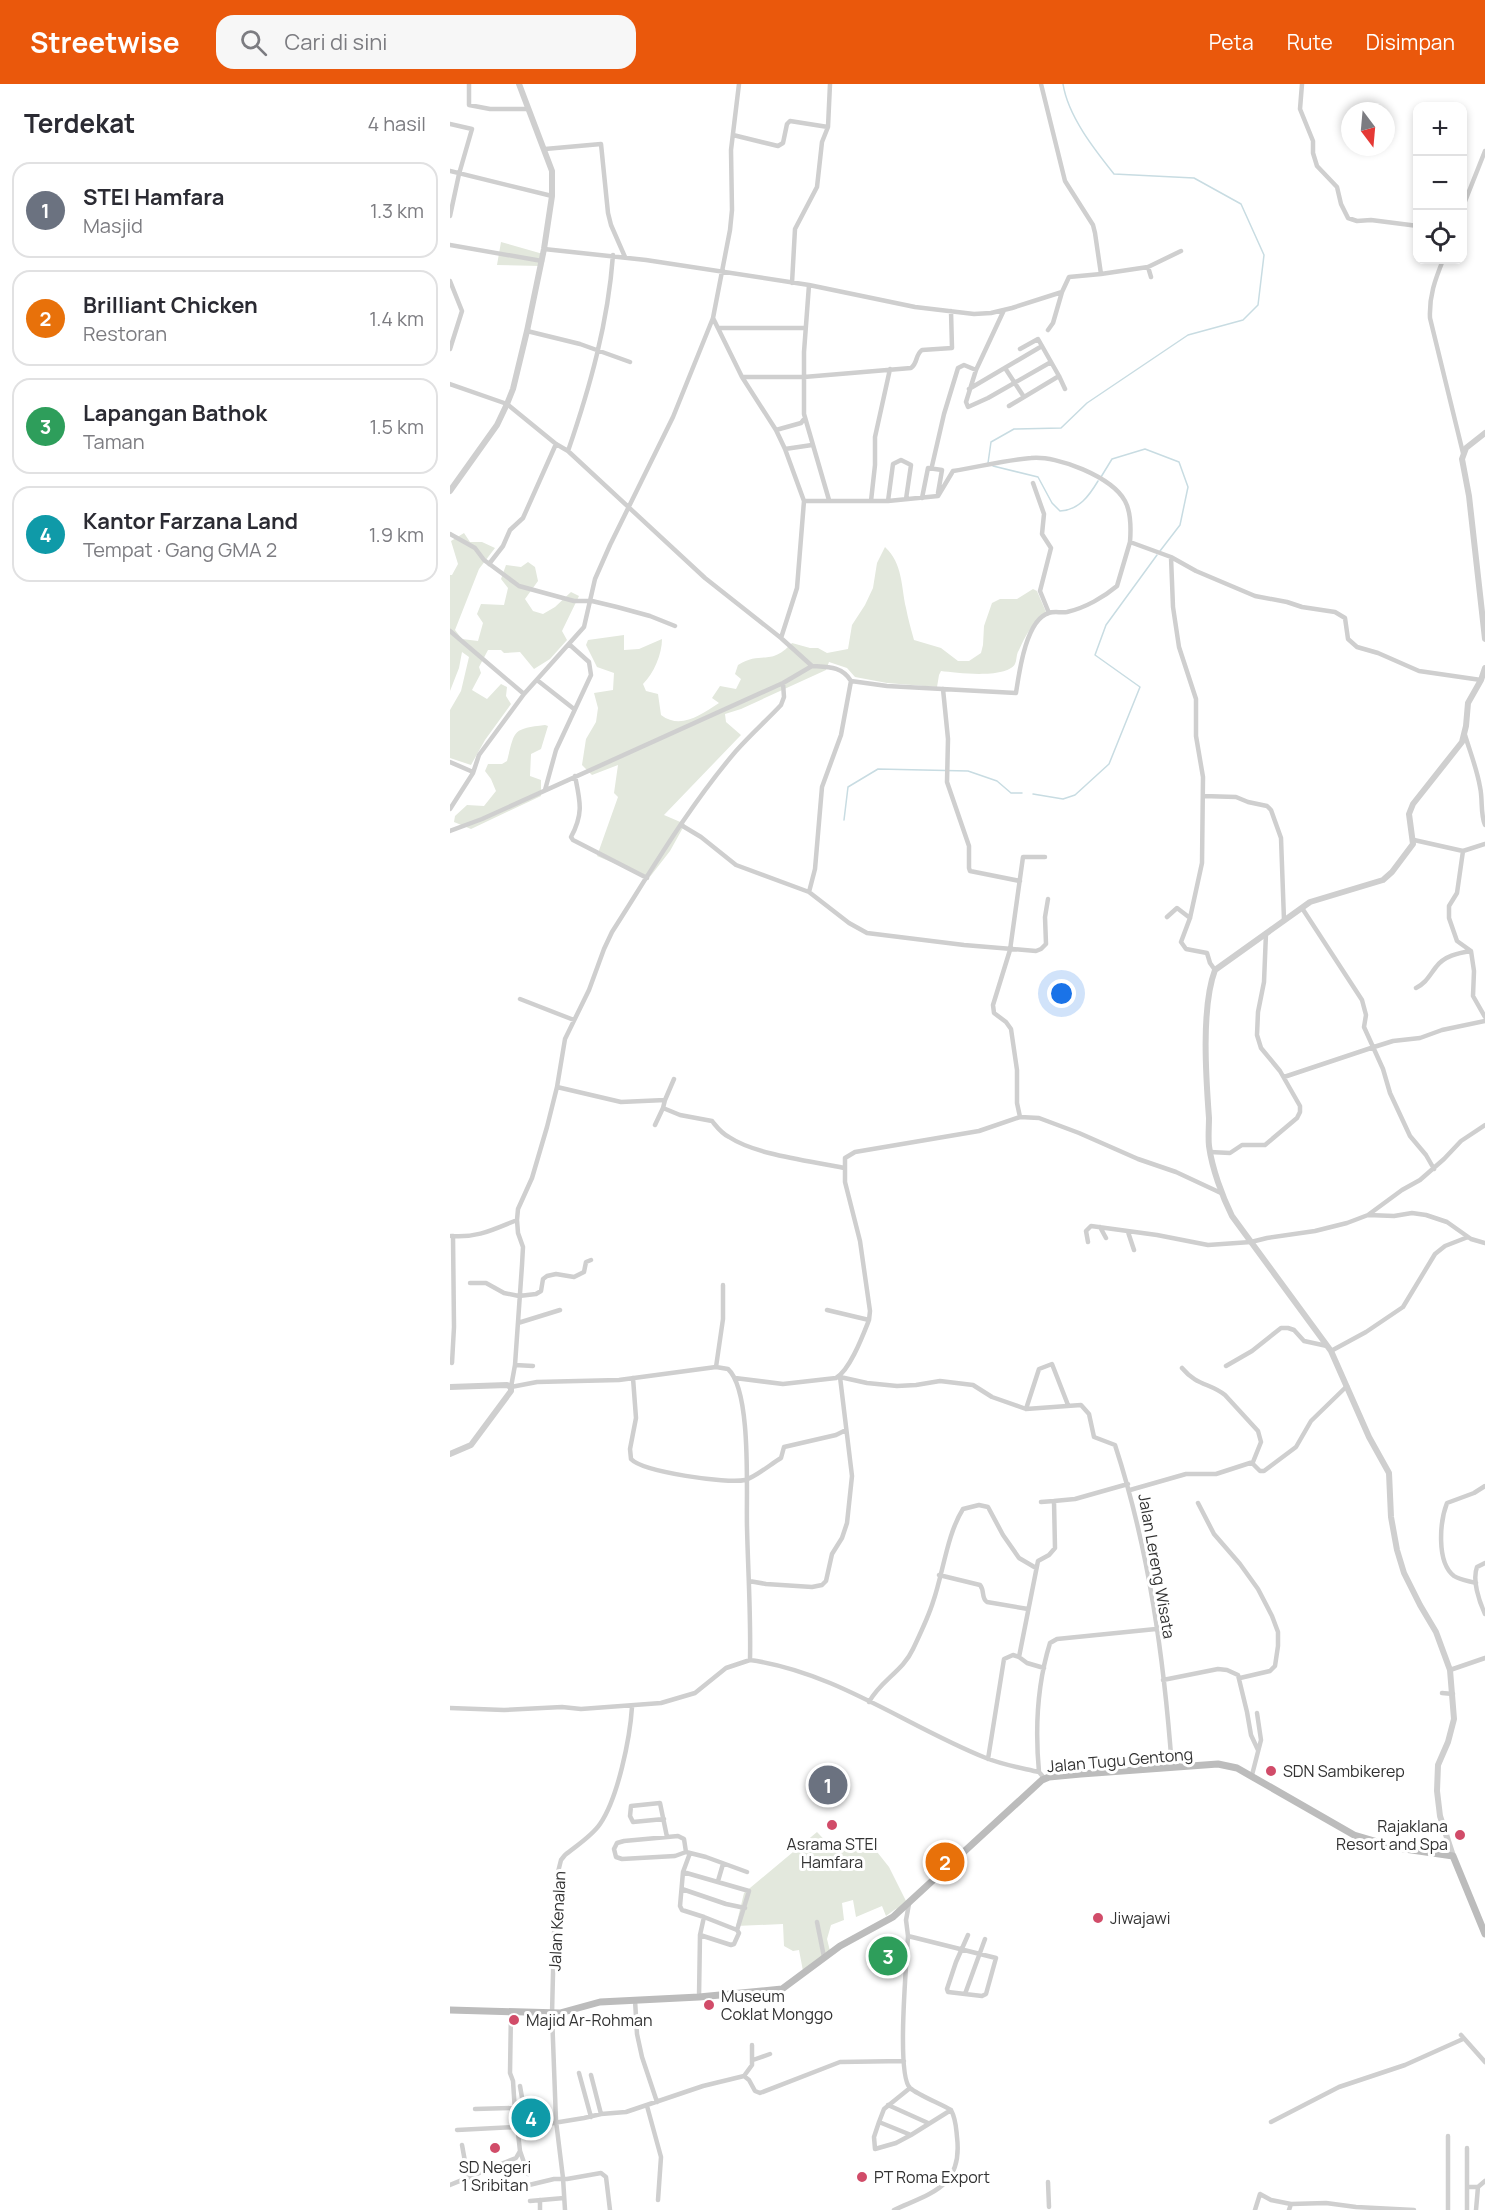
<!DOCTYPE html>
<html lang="id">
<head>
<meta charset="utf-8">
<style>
	:root { --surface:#fff; --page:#f7f7f7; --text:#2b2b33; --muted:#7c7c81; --line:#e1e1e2; --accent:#ea580c }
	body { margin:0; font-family:Manrope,sans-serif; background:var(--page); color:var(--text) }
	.controls { position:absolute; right:18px; top:18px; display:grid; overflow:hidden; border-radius:12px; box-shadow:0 3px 9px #0003 }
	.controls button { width:54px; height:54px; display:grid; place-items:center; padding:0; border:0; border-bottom:2px solid var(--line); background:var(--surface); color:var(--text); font:30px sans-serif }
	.compass { position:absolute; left:891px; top:18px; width:54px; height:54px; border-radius:50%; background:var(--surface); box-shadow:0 3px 9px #0003; rotate:164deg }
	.you { position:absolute; left:612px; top:910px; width:21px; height:21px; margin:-15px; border:4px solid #fff; border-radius:50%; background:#1a73e8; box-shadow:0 0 0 9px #1a73e833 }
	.badge { display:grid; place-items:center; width:39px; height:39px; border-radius:50%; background:var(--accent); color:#fff; font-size:20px; font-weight:700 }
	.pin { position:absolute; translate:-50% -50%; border:3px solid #fff; box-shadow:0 2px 6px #0006 }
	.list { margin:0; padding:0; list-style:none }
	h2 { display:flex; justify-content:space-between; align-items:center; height:78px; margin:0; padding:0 24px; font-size:26px }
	h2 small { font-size:20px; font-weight:400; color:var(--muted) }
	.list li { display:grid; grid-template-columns:39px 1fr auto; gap:18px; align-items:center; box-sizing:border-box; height:96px; margin:0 12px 12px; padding:0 12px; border:2px solid var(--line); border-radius:18px }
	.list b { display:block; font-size:22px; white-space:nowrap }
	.list p { margin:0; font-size:20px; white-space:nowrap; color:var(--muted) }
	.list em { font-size:20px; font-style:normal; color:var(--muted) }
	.icon { flex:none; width:33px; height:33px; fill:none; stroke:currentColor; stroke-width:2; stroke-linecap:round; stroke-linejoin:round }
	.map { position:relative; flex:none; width:1035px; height:2126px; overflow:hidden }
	header { display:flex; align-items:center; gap:36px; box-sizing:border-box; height:84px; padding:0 30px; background:var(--accent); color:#fff }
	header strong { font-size:28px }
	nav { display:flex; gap:33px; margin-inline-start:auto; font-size:21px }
	.search { width:420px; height:54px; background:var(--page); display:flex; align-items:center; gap:15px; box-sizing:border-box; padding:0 21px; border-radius:18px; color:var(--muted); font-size:22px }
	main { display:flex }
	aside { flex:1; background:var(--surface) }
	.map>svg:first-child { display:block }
	.green { fill:#e3e8dd }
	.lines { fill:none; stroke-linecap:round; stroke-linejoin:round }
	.stream { stroke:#c8dce2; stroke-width:1.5 }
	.minor { stroke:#cfcfcf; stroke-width:4.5 }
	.tertiary { stroke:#cfcfcf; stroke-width:6 }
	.secondary { stroke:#bcbcbc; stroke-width:7 }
	.poi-dot { fill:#d14c69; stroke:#fff; stroke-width:2 }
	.labels { text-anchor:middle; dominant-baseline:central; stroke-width:6; stroke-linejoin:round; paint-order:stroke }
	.street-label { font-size:16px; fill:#323232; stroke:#fff }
	.poi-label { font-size:16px; fill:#323232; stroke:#fff; text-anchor:start }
</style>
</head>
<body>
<header>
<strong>Streetwise</strong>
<div class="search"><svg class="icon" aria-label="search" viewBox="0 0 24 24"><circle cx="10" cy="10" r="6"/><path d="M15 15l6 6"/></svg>Cari di sini</div>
<nav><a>Peta</a><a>Rute</a><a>Disimpan</a></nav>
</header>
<main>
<aside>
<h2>Terdekat<small>4 hasil</small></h2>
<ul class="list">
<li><span class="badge" style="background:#6b7280">1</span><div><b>STEI Hamfara</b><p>Masjid</p></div><em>1.3 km</em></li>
<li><span class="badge" style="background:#e8710a">2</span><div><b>Brilliant Chicken</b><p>Restoran</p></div><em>1.4 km</em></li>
<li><span class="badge" style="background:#2e9e5b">3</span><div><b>Lapangan Bathok</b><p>Taman</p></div><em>1.5 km</em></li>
<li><span class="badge" style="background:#0f9aa8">4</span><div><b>Kantor Farzana Land</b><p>Tempat · Gang GMA 2</p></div><em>1.9 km</em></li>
</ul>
</aside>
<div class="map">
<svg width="1035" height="2126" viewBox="0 0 1035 2126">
	<rect width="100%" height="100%" fill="#fff"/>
	<path class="green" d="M51,158L93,170L91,182L47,181Z
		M14,449L20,458H32L45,464L29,485L5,546L12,555L28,557L33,539L27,530L31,520L54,521L58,504L51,495L56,481L71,483L78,478L85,483L88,497L75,515L83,527L93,530L105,523L121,508L129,512L112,547L117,556L100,575L84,585L70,568L54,569L51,566H38L29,583L31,589L22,606L37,615L51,600L57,603L56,612L61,620L35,656L21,681L0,674V626L11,607L19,573L12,568L9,584L0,607V491H2L8,480L1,457Z
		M435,463C453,480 451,502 456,524C458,535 461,545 464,556L491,564L508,577H519L531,569L533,561L534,542L542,519L550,515H567L583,505L587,507L596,528C584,536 575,552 569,566C566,570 567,576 565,580C556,595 507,589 491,587L489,591L487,603L437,599L405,593L397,584L379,578L376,586L291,625L275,630L276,638L291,651L214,731L235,740L220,767L199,794L147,772L168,713L164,709L168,681L142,691L132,681L136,655L146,638L148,624L144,609L163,606L164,589L147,583L136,561L138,556L174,551V566L189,565L212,555C212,570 204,589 193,600L196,607L208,610L211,631C231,646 250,631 269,619L262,614L270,602L286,605L291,595L285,590L288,581C312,566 320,583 342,559L360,564H368L377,569L398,565L402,541L415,521L423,504L427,479Z
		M95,641L98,642L91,665L81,670L80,692L91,696V712L21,745L4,738L5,732L17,721L34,722L46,707L41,695L35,687L38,680H52L57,677C65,646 62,645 95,641Z
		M367,1748L382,1764L420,1759L439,1783L457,1819L441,1831L447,1824L436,1832L432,1822L406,1833L403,1816L392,1819L394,1836L381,1841L377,1855L380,1867L353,1887L349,1866L343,1867L334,1862L333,1840L286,1842L294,1809Z"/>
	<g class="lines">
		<path class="stream" d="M538,379L541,358L564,345L611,344L637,319L738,251L793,236L808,221L814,171L791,120L744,94L664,90C644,65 618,32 613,0
			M543,382L588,393L602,419L610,427C629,426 639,412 648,397
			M651,393L662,375L695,365L729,378L738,403L730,441L710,467
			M583,710L613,715L625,711L659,680L690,603L645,571L656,541L707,471
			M394,736L398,703L428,685L518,687L547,697L561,709H572"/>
		<path class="minor" d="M19,0V21L40,25H78
			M852,0L850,25L863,57V69L867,82L887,103L891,120L898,134L907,137L921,136L968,142
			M0,40L22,45L9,90L0,132
			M378,43L380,0
			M283,51L328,62L333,59L337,40L340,37L378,43L372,58L367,103L345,145L342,199
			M95,65L151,60L158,129L161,141L175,173
			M0,87L102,112
			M1012,125L1035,67
			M0,161L92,177
			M94,165L196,176L359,201L465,223L524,230L541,229L562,224L612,208L619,193L651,190L645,149L643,141L615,97L591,0
			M993,176C985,196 979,212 980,234L1013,369
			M698,183L701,193
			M651,190L698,183L731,167
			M0,197L12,227L0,265
			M359,201L354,268V330L379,416
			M263,234L292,293H354L461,284C468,279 465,271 472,266L502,264L501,227
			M269,244H355
			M598,246L603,239L612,208
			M77,247L130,260L180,278
			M555,284L574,313
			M526,286L516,318L518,323L538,314L601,278
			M609,292L615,305
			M292,293L326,346L335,365
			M0,300L57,320L106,360L118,367L255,494L331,554L347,504L354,417H438L488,412L503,387C529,383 555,376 581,374C607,371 662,393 675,417C681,428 681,445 680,458L721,473L746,487L805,512L837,518L852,523L885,528L895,534L898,555L907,563L928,569L969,587L1031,596
			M519,305L592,262
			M559,322L609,292L588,255L570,265
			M326,346L351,339L355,334
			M118,367C140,303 158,239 163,171
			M482,382L494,330L508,284L514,281L526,286L554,226
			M583,399L594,430L592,450L601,464L590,507L599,529
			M472,414L478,384L492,386L488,409
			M354,417L335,365L362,361
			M421,417L425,381V353L440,285
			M438,417L443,380L451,376L461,381L456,415
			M0,450L25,464L34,476L69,502L124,517H142L167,523L200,532L225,542
			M721,473L723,523L729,563L746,615V652L753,693L752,779L740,834L731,858L736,865L757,869L760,879L765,886
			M39,480L53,462L60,446L73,434L106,360
			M0,547L74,610
			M87,596L124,625
			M401,597L437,602L566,609C569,589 576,535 599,529C604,527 611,529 617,528C635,524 654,513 667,502L680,458
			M333,599L334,613L331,621C317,636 300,651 286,667C239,722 201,787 162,848L154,865L139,906L115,955L107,1003L97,1043L82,1094L68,1125L67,1136L68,1149L73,1163L72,1181L65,1281L61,1303L87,1298L169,1296L266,1283L278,1285C302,1307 296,1409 297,1443C298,1487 301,1532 300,1576C386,1588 458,1643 536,1674C553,1681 572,1684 589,1688L595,1695
			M493,605L498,655L497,698L519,762V784L520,787L570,797
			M1015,651C1020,668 1027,685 1030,703C1033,716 1030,729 1035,741
			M0,678L23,688
			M125,692C130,717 134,729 121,753L123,756L197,794
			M95,706L106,666L141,591L139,578L120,561
			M753,712L786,713L798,718L817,722L821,726L831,754L834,836
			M0,725L23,689L29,671L74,610L134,543L145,495L160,461L223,333L263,234L280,146L282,126L281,66L289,0
			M231,741L251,753L286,781L359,808L399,839L417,849L514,861L586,867L591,865L596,860L595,833L598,815
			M0,747L32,735L333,599L362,582L331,554
			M964,756L1013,767
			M1035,760L1013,767L1007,809L999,822V834L1007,857L1021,867L1024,887L1023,912L1035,933
			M359,808L365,785L372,703L391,651L401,597C392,582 378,583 362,582
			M852,824L912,916L916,931L914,943L933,985L940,1009L960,1052L976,1071L984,1085
			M717,833L727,824L740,834
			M966,904C976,899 979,892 986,883C994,872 1008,869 1021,867
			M70,915L124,936
			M834,993L924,963L943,957L970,954L992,946L1035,937
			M107,1003L171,1018L215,1016L213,1024L230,1031L262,1037C267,1043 271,1049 279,1053C306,1071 361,1077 394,1084
			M215,1016L224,995
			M570,1033L567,1019V986L561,945L556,938L544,929L543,921L560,866L573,773H595
			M205,1041L213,1024
			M760,1068L780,1069L792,1061H815L847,1034L850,1028V1022L830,987L811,964L807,951L808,928L814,898L816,849
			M918,1131L952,1106L970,1096L994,1075L1011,1057L1035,1041
			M650,1143L656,1154
			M678,1148L684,1166
			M1,1152C28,1154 42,1146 67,1136
			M638,1158L636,1147L641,1142L707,1151L758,1161L801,1158L817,1154L865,1147L897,1139L918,1131L944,1132L962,1129L976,1131L997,1138L1021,1155L1035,1159
			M20,1199H36L54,1209L69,1212L86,1210L91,1207L93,1195L97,1192L106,1190L124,1193L134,1188L136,1178L141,1176
			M377,1226L419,1236
			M68,1239L110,1226
			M881,1267L916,1248L953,1223L985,1170L995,1162L1018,1153
			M2,1279L4,1243L3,1152
			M65,1281L83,1282
			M776,1282L802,1267L831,1244H838L844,1246L854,1257L877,1262
			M266,1283L273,1235V1201
			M183,1294L186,1334L180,1365L181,1375C193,1388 277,1400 295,1396C304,1394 321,1380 331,1374L334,1363L386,1351L396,1346
			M285,1294L333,1300L386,1294C400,1286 413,1251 419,1236L420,1227L410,1157L395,1098V1074L405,1068L529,1047L570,1033L589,1034L629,1049L688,1075L726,1088L771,1109
			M618,1321L602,1280L589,1285L576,1325L631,1321L639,1330L644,1353L665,1361C699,1465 714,1575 722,1684
			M802,1379L810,1387H814L846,1363L861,1337L897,1302
			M680,1406L736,1390H766L803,1378L811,1358L808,1347L775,1311C760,1299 747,1302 732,1284
			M591,1418L604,1417
			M748,1419L764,1450L790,1480L808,1505L822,1532L828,1548V1562L825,1582L820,1587L790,1594
			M1035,1479L1027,1483C1022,1496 1029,1517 1035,1530
			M489,1491L530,1501C535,1507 531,1514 537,1518L578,1525
			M299,1497L316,1500L362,1503L372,1501L376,1497L382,1470L392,1454L397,1439L402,1392L390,1293L417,1299L447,1302L466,1301L490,1297L523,1301L542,1313L576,1325
			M1026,1499C1019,1497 1010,1496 1004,1492C986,1478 990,1437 997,1419L1024,1409L1035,1402
			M569,1573L577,1579L594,1584
			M1000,1586L1035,1574
			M713,1596L768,1585L777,1586L788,1591L797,1628L801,1651L808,1666
			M992,1609L1003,1610
			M419,1618C430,1597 453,1587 463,1565C470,1550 478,1534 483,1518C493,1490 497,1450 513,1425L529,1421L538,1423L553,1451L569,1474L586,1484
			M0,1624L54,1626L112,1623L131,1625L211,1619L245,1609L276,1584L300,1576
			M538,1675L554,1575L563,1571L569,1573L588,1477L599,1471L605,1464L604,1417L625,1415L678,1400
			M589,1688C585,1645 587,1601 600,1559L607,1555L706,1545
			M802,1691L811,1656L807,1629
			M214,1735L183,1738L180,1732L181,1722L210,1719L217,1753
			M236,1768L234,1755L228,1752L174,1757L167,1759L164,1765L166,1773L172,1775L225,1772L236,1768L256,1773L297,1788
			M240,1769L233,1788L230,1822L232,1826L254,1833L250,1851L249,1913
			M233,1788L299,1807L287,1846L289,1849L284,1860L281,1861L250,1851
			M268,1797L273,1780
			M232,1805L276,1820L295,1824
			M254,1833L287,1846
			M367,1838L374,1873
			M518,1851L506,1878L497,1905L498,1908L515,1910L535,1855
			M458,1852L546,1874L536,1910L532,1912L515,1910
			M185,1916L187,1950L192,1973L207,2018
			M61,1927L60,1989L63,1997L66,2043L69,2046
			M1011,1951L1035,1978
			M303,1976L320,1970
			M129,1989L141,2033
			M141,1991L151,2030
			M294,1992L302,1981V1961
			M70,2002L77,2043
			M460,2004L434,2025L429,2038L461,2051L501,2026
			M438,2021L478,2039
			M197,2022L211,2073L208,2116
			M25,2025L64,2024
			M429,2038L424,2053L425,2065L446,2059L461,2051
			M821,2038L889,2003L955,1981L1013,1955
			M7,2046L66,2043
			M12,2061L18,2094
			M70,2067L78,2090
			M598,2098L599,2123
			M0,2101L66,2074L70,2067L68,2049L73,2044L134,2034L151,2030L176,2028L253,2002L294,1992L299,1996L305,2007L310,2009L390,1978L454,1977
			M79,2101L104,2095H117L151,2089L156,2093L160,2126
			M1017,2103H1028L1026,2126
			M1028,2103L1035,2097
			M90,2116V2126
			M80,2117L114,2114
			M841,2120L876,2119L906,2123L964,2126
			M115,2126L113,2094L106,2037L102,1930L104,1850L108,1788L111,1776L115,1771C126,1762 142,1752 150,1740C168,1714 180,1654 182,1623
			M444,2126C481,2109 513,2103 507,2053C506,2043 506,2035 501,2026C491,2020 468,2011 460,2004C446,1991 457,1875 458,1852L456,1836L459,1820
			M805,2126L810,2110L821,2116L841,2120L839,2126
			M998,2126V2052
			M1017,2126V2064"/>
		<path class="tertiary" d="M1035,349L1016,364L1012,375L1019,412L1035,555
			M0,407L47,341L57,320L63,305L77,247L94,165L102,112V87L69,0
			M0,1303L57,1301L61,1303V1307L21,1361L0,1370
			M1003,1772L990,1732L987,1707L988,1681L998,1658L1004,1635L1000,1586L986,1548L970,1521L954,1489L947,1466L941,1433L939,1389L919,1353L881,1267L782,1132C772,1112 762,1084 759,1062C758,1053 759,1043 759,1034C756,994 751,923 765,886L860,818L933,796L942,788L963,760L959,730L963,720L1012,658L1016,642L1018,619L1031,596L1035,584"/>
		<path class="secondary" d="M0,1926L110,1929L150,1918L249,1913L332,1905L390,1862L443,1833L592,1696L599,1693L631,1690L768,1680L787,1684L904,1751L948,1764L1003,1772L1035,1850"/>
	</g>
	<g class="poi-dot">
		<circle cx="821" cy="1687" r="6"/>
		<circle cx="382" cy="1741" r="6"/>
		<circle cx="1010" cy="1751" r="6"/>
		<circle cx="648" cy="1834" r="6"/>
		<circle cx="259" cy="1921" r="6"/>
		<circle cx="64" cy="1936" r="6"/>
		<circle cx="45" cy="2064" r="6"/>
		<circle cx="412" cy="2093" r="6"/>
	</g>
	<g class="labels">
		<g class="street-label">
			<text transform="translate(707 1482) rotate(80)">Jalan Lereng Wisata</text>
			<text transform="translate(670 1676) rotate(-5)">Jalan Tugu Gentong</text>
			<text transform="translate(107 1837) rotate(-87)">Jalan Kenalan</text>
		</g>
		<g class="poi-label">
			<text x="833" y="1687">SDN Sambikerep</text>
			<text x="998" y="1742" text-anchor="end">Rajaklana<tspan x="998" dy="18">Resort and Spa</tspan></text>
			<text x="382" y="1760" text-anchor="middle">Asrama STEI<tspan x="382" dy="18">Hamfara</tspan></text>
			<text x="660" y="1834">Jiwajawi</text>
			<text x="271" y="1912">Museum<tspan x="271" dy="18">Coklat Monggo</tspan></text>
			<text x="76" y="1936">Majid Ar-Rohman</text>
			<text x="45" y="2083" text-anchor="middle">SD Negeri<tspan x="45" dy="18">1 Sribitan</tspan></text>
			<text x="424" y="2093">PT Roma Export</text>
		</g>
	</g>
</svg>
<div class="controls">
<button>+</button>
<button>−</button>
<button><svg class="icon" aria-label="locate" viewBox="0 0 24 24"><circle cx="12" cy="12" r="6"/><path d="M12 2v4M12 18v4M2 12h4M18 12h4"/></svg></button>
</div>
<svg class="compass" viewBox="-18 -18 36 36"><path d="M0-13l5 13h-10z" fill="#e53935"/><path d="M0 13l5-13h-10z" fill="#7c7c81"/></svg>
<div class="you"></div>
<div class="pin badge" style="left:378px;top:1701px;background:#6b7280">1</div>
<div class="pin badge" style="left:495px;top:1778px;background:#e8710a">2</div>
<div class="pin badge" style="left:438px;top:1872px;background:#2e9e5b">3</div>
<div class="pin badge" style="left:81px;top:2034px;background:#0f9aa8">4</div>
</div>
</main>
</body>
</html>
